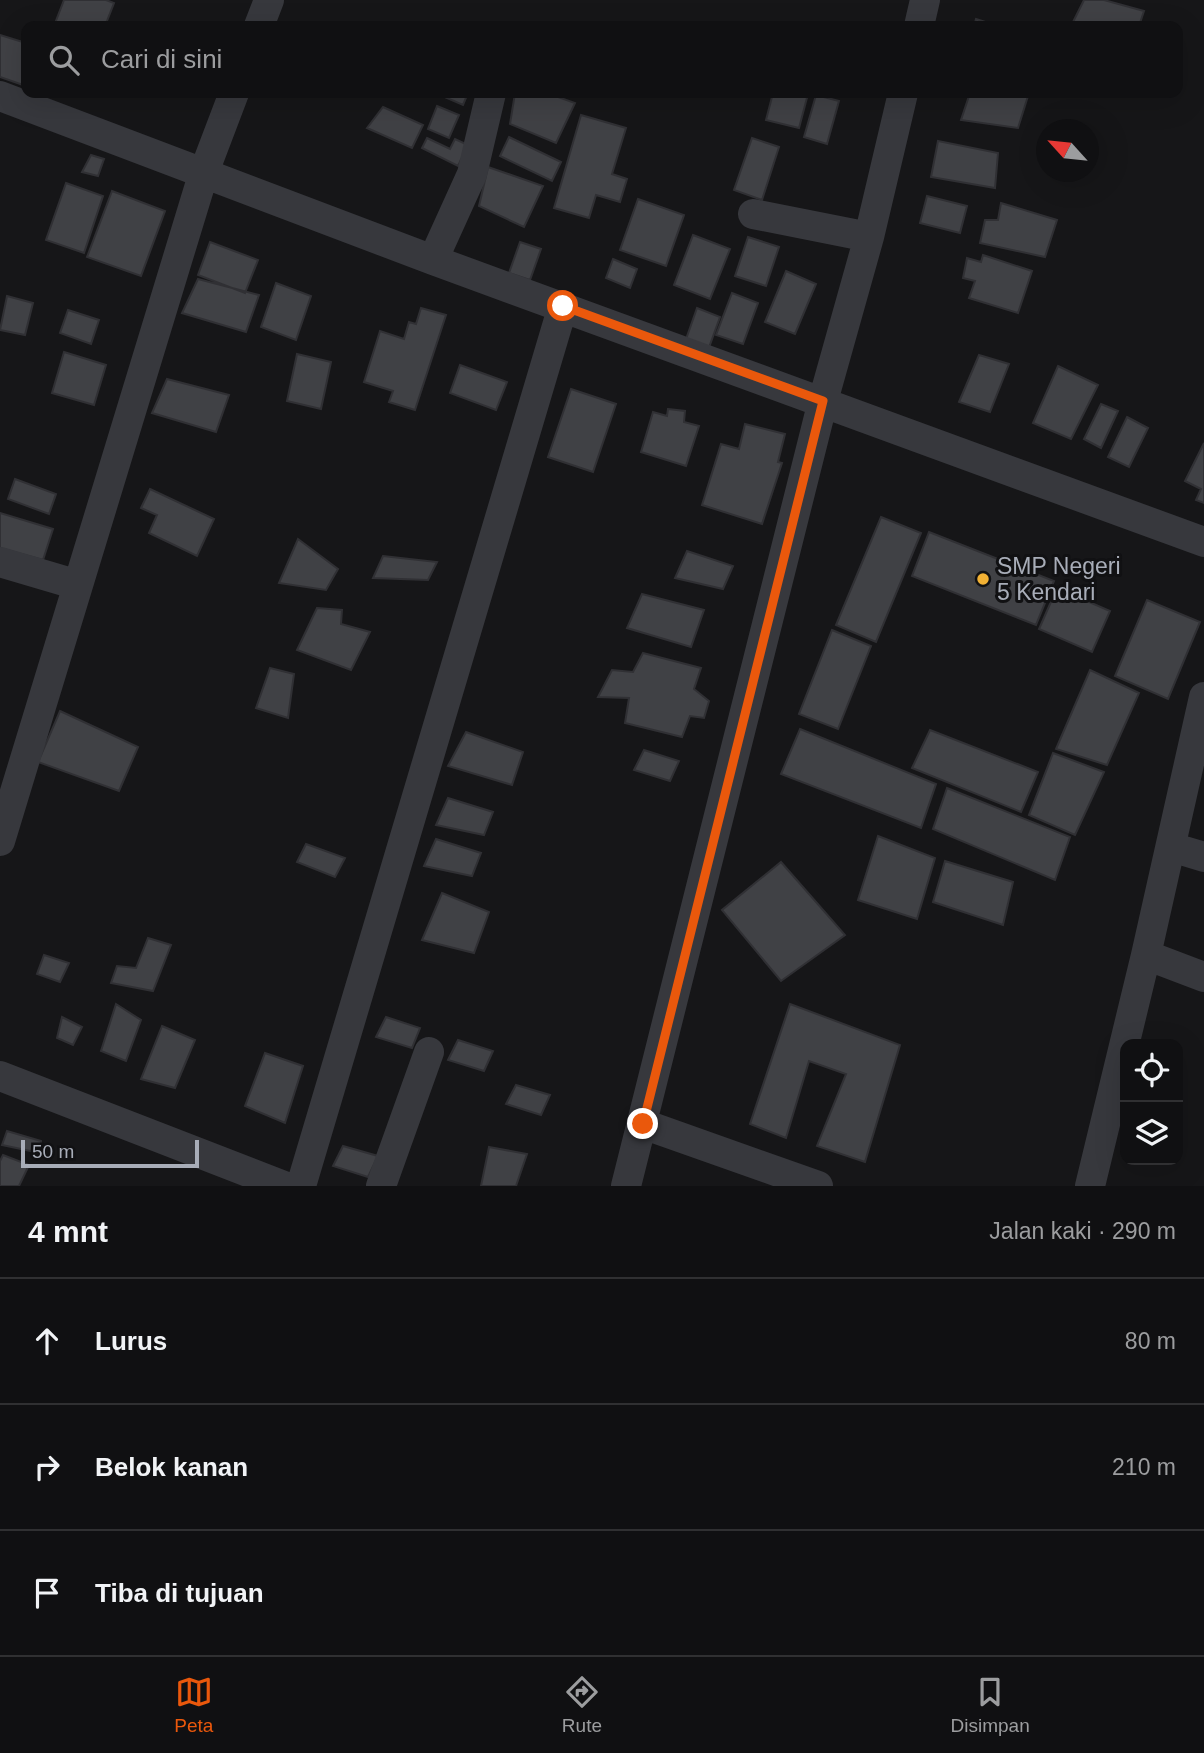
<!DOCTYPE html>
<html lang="id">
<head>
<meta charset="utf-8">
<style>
	:root { --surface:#101012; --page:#19191b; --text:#f1f3f6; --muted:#9c9d9f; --line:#303032; --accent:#ea580c }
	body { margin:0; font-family:Arial,sans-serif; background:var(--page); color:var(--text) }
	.controls { position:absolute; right:21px; bottom:21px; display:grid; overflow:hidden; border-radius:14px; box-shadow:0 7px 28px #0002 }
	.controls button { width:63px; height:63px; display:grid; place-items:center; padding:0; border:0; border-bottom:2px solid var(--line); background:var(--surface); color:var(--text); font:35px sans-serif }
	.compass { position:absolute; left:1036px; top:119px; width:63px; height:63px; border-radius:50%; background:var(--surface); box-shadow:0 7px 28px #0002; rotate:297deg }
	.scale { position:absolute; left:21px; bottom:18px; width:178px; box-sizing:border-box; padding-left:7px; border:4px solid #a8adb8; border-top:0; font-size:19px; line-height:24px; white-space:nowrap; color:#a8adb8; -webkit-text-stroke:5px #111113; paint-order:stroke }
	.stop { position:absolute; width:21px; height:21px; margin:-16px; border:5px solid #ea580c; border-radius:50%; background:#fff }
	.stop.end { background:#ea580c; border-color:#fff; box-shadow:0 2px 7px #0008 }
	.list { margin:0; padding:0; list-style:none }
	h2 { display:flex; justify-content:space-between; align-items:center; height:91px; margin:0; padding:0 28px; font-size:30px }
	h2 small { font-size:23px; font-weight:400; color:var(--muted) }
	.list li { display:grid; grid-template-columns:46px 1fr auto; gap:21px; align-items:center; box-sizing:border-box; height:126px; padding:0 28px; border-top:2px solid var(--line) }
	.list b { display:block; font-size:26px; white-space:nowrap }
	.list em { font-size:23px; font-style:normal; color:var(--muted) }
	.icon { flex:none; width:38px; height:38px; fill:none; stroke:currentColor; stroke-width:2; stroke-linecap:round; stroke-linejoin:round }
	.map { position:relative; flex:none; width:1204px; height:1186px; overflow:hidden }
	.search { position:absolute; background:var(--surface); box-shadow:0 7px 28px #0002; left:21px; right:21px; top:21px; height:77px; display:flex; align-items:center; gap:18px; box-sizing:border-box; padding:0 24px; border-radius:14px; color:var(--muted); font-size:26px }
	.sheet { height:469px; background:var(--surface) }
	nav { display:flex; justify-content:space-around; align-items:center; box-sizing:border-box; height:98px; border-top:2px solid var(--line); background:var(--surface); font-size:19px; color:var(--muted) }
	nav a { display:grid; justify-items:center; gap:4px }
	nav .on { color:var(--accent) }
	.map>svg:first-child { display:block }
	.building { fill:#404145; stroke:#303034; stroke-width:2 }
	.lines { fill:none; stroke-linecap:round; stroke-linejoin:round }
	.minor { stroke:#37383d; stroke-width:30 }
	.route { stroke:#ea580c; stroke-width:9 }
	.poi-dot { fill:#f2b134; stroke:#111113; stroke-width:2.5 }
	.labels { text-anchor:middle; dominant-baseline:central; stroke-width:6; stroke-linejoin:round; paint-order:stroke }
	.poi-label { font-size:23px; fill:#a8adb8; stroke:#111113; text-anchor:start }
</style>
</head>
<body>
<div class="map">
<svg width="1204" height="1186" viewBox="0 0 1204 1186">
	<rect width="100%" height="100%" fill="#161618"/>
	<path class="building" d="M64,0H106L114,3L105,26H54Z
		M1084,0H1104L1144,11L1139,26H1071Z
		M976,19L998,26H974Z
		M0,35L26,43V86L0,77Z
		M441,93H468L463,105L440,95Z
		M515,93H547L575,103L556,143L510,124Z
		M773,93L808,94L799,128L766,120Z
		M970,93H1012L1028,96L1018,128L961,120Z
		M816,95L839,101L827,144L804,137Z
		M437,106L459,115L449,138L428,129Z
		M383,107L423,125L412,148L367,128Z
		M581,115L626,128L612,174L627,179L620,202L596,195L589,218L554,208Z
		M509,137L561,162L552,181L500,156Z
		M427,138L450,149L455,139L468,145L458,166L422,148Z
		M752,138L779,147L762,200L734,190Z
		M938,141L998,153L995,188L931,177Z
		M91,155L104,159L98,176L82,172Z
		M488,167L543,186L524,227L479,206Z
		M66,183L103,196L84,253L46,240Z
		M112,191L165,211L141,276L87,257Z
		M927,196L967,206L960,233L920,223Z
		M638,199L684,215L666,266L620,250Z
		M1001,203L1057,220L1045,257L980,243L985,220H998Z
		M693,235L730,249L710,299L674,285Z
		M748,237L779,247L766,286L735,276Z
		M210,242L258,260L245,293L198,275Z
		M520,242L541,249L530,280L509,273Z
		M983,255L1032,271L1018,313L969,298L975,281L963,278L967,258L981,262Z
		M613,259L637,269L630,288L606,278Z
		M786,271L816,284L795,334L765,322Z
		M198,279L259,295L246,332L182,313Z
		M276,283L311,296L296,340L261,327Z
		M732,293L758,303L743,344L716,335Z
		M7,296L33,303L25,335L0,330Z
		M421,308L446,315L415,410L389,402L393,391L364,382L380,331L404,339L409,322L416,324Z
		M697,308L720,317L707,353L684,345Z
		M68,310L99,320L91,344L60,333Z
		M64,352L106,365L94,405L52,393Z
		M297,354L331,362L321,409L287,401Z
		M979,355L1009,364L990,412L959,402Z
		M460,365L507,382L496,410L450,393Z
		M1058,366L1098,385L1071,439L1033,423Z
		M167,379L229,395L216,432L152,413Z
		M571,389L616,404L593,472L548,457Z
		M1101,404L1118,411L1101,448L1084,439Z
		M668,409L685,411L684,422L699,426L686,466L641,452L653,412L667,416Z
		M1127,417L1148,428L1129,467L1108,457Z
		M745,424L785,434L778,462L782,463L762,524L702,505L721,444L739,449Z
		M1204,443V503L1196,500L1201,489L1185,481Z
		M15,479L56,494L49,514L8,499Z
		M150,489L214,519L197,556L149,533L157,515L141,508Z
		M0,513L53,529L43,560L0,548Z
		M881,517L921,533L876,642L836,625Z
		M929,532L1054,581L1036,625L912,576Z
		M298,539L338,569L326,590L279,583Z
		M687,551L733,566L723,589L675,578Z
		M383,556L437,562L428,580L373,578Z
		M1057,588L1110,611L1092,652L1039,629Z
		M642,594L704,610L691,647L627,628Z
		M1147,600L1200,622L1168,699L1115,676Z
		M317,608L342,610L341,624L370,632L351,670L297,650Z
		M832,630L871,646L838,729L799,714Z
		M643,653L701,668L694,689L709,701L704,718L690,716L682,737L625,723L629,698L598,697L612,670L633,672Z
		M270,668L294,674L288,718L256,708Z
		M1090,670L1139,693L1107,765L1056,749Z
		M60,711L138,747L119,791L38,762Z
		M800,729L936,784L921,828L781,774Z
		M930,730L1038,772L1021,812L912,768Z
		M466,732L523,752L512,785L448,766Z
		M644,750L679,761L670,781L634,770Z
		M1053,753L1104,772L1075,835L1029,815Z
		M947,788L1070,837L1055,880L933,829Z
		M448,798L493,812L484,835L436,825Z
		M878,836L935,858L917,919L858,900Z
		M436,839L481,853L472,876L424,866Z
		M306,844L345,858L335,877L297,862Z
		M945,861L1013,882L1003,925L933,902Z
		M781,862L845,935L781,981L722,910Z
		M442,893L489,912L474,953L422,940Z
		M148,938L171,945L153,991L111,983L117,966L136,968Z
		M44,955L69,963L60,982L37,974Z
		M116,1004L141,1020L126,1061L101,1051Z
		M790,1004L900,1045L865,1162L817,1146L846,1074L809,1061L786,1138L750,1124Z
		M62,1017L82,1027L73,1045L57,1038Z
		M386,1017L420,1028L412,1048L376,1037Z
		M162,1026L195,1040L175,1088L141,1079Z
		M458,1040L493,1051L484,1071L448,1060Z
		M265,1053L303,1066L285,1123L245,1106Z
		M516,1085L550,1095L541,1115L506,1104Z
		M7,1131L41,1141L40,1153L2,1145Z
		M343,1146L378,1156L368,1177L333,1166Z
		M489,1147L527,1154L516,1186H481Z
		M3,1155L29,1165L19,1186H0V1161Z"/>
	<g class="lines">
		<path class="minor" d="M259,26L269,0
			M919,26L925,0
			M0,96L433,260L1204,542
			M753,214L869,237
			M433,260L472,174L491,93
			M0,562L78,585
			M0,841L204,172L234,93
			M1171,847L1204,857
			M1146,955L1204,977
			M0,1076L284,1186
			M643,1124L818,1186
			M301,1186L563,306
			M381,1186L429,1052
			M626,1186L823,401L869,237L903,93
			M1090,1186L1146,955L1204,697"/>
	</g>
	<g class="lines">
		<path class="route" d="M563,306L823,401L643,1124"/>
	</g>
	<circle class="poi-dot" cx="983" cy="579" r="7"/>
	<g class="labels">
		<g class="poi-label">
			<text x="997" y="566">SMP Negeri<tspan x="997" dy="26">5 Kendari</tspan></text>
		</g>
	</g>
</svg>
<div class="controls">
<button><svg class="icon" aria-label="locate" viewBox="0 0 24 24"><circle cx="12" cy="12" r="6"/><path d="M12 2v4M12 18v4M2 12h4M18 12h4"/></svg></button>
<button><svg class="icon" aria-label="layers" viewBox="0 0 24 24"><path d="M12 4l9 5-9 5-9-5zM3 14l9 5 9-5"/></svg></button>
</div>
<svg class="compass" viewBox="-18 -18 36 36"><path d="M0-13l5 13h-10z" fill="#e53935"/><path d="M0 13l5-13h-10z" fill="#9c9d9f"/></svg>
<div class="scale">50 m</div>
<div class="stop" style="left:563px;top:306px"></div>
<div class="stop end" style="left:643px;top:1124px"></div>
<div class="search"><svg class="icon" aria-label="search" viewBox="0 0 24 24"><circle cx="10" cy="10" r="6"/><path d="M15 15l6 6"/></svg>Cari di sini</div>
</div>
<section class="sheet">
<h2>4 mnt<small>Jalan kaki · 290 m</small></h2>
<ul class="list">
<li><svg class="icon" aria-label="ahead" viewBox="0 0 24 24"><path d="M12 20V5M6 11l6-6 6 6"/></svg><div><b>Lurus</b></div><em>80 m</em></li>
<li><svg class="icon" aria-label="right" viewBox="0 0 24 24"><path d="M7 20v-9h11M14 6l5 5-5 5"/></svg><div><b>Belok kanan</b></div><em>210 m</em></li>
<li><svg class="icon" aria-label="arrive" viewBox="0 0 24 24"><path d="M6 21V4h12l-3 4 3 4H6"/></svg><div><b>Tiba di tujuan</b></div></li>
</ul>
</section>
<nav>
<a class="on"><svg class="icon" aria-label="map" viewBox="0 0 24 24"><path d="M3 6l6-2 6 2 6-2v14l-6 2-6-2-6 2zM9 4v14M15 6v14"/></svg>Peta</a>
<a><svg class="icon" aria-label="directions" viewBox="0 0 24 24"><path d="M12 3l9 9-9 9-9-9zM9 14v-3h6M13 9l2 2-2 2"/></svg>Rute</a>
<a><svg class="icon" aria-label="saved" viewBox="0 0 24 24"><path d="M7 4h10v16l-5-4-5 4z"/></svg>Disimpan</a>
</nav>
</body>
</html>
